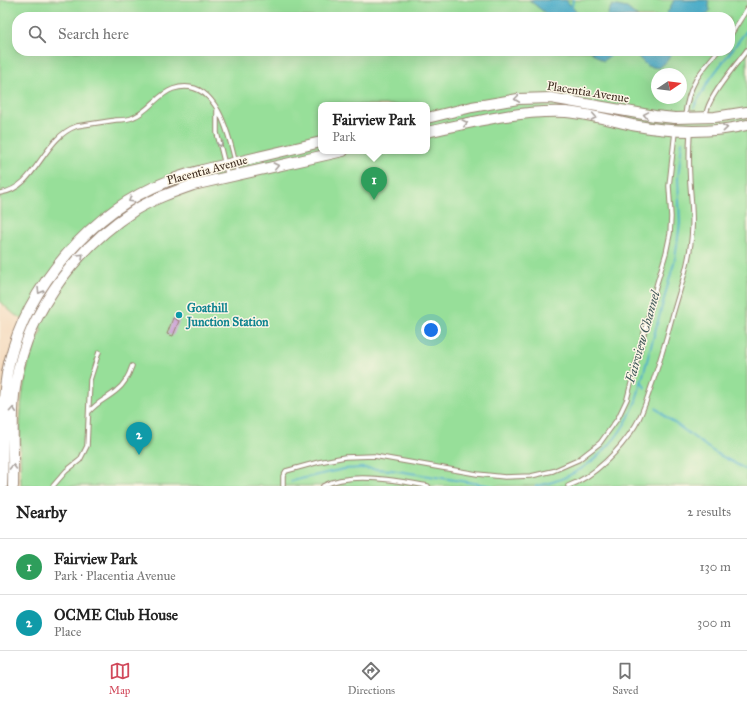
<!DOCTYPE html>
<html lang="en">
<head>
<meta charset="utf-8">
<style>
	:root { --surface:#fff; --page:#f2f2f2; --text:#222; --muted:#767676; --line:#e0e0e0; --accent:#d1495b }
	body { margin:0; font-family:"IM FELL Great Primer",serif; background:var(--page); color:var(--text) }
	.compass { position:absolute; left:651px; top:68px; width:36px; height:36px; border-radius:50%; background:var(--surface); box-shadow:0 4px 16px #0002; rotate:77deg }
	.you { position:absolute; left:431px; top:330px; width:14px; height:14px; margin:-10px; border:3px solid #fff; border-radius:50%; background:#1a73e8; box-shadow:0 0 0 6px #1a73e833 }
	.badge { display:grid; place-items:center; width:26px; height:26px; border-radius:50%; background:var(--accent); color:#fff; font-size:13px; font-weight:700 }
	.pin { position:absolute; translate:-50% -33px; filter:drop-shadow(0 1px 2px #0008) }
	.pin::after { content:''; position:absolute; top:21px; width:14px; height:12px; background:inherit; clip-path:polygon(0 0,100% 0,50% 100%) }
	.popup { position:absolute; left:318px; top:102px; width:112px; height:52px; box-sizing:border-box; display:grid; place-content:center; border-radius:8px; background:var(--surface); filter:drop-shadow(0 1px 3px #0005); font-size:13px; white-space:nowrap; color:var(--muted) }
	.popup b { font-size:15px; color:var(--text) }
	.popup::after { content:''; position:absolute; left:50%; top:100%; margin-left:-8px; border:8px solid transparent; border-top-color:var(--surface) }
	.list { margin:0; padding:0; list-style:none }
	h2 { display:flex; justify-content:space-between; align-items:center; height:52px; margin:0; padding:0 16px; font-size:17px }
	h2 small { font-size:13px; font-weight:400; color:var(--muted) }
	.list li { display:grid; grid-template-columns:26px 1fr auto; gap:12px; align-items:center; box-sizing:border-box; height:56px; padding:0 16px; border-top:1px solid var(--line) }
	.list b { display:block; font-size:15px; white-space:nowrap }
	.list p { margin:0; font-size:13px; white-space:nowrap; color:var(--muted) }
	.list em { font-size:13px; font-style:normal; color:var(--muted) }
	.icon { flex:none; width:22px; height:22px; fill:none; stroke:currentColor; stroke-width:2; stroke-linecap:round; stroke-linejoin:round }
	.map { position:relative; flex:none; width:747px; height:486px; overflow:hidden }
	.search { position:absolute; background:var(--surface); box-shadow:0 4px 16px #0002; left:12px; right:12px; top:12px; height:44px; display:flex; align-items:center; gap:10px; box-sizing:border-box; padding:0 14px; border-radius:16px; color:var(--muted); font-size:15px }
	.sheet { height:164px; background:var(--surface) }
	nav { display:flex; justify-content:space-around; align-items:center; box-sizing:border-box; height:56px; border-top:1px solid var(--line); background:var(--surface); font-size:11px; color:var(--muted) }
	nav a { display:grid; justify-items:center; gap:2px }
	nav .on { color:var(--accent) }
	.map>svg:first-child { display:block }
	.green { fill:#97df99; stroke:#69845c; fill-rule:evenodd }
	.water { fill:#4baeca; stroke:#436c74 }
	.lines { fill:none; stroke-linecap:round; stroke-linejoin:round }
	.stream { stroke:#4baeca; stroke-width:2 }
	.building { fill:#c292d3 }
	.service-casing { stroke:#98836f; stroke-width:5.5 }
	.secondary-casing { stroke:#98836f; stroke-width:12 }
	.service { stroke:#fff; stroke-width:3.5 }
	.secondary { stroke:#fff; stroke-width:10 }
	.oneway { stroke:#a79f9a }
	.culture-dot { fill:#0f9aa8; stroke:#fcf5e5; stroke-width:1.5 }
	.labels { text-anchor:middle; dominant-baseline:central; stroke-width:3; stroke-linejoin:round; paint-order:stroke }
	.street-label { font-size:12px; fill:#3b2a1e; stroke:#fcf5e5 }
	.culture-label { font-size:12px; font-weight:bold; fill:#0d838f; stroke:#fcf5e5; text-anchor:start }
	.water-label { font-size:13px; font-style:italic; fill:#41585a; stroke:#fcf5e5 }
</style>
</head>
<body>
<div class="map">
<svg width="747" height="486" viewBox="0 0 747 486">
	<rect width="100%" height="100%" fill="#fcf5e5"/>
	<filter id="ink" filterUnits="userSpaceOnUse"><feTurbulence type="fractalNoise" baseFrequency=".025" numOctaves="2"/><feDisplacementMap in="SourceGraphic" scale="8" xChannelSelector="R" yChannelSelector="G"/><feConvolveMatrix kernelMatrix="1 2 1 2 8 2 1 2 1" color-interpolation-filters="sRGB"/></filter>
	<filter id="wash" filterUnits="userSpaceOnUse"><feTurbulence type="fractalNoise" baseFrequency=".012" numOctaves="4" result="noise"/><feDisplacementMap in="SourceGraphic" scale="16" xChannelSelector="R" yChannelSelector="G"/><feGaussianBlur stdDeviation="0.9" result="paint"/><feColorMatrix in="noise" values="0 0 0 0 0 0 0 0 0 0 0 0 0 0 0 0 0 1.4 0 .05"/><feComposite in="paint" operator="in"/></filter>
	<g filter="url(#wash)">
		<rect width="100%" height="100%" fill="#f5dcc0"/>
		<path class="green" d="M0,0H747V486H21C20,450 18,414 25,378C28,361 35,345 42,329L15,315L0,302ZM17,17H730V51H17ZM657,74H681V98H657ZM321,105H427V151H321Z"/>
		<path class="water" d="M529,0H566L581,17H550Z
			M674,0H708L710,11L704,17H665Z
			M612,5L627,8L638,17H608V13Z
			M590,51H607L609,56L603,61Z
			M632,51H674L666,62L659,68L647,66Z"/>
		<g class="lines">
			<path class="stream" d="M572,7L573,0
				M609,56L614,51
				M694,107L710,79L747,30
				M642,382L645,388
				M656,408L665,416L714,452L747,470
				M291,481L344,469L362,468L391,470L493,486
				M536,486C582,478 619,445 636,401L675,259L680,223L678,178L682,142"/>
		</g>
		<g id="blocks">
			<path class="building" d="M173,318L179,321L173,336L167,334Z
				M136,429L142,434L136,442L130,437Z"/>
		</g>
	</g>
	<g filter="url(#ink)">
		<use href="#blocks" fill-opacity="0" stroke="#98836f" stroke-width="1"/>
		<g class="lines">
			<g class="service-casing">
				<path id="service" d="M730,36L747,9
					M217,110V133L228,177
					M685,116C688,86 699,73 718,51
					M706,116C706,99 736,65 747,50
					M0,193C37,188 42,138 77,126C90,124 103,122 116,120C122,120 129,120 134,117C149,111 158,94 173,89C219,74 231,143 238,174
					M89,412C98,401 107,399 117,390C125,384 129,375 132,366
					M53,486L66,471L80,460L87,446L90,380L99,352
					M283,486V476L286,471L319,462L345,457L374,456L477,474L505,477L531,476L553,471L578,460L600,443L618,418L627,399L657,283L666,253L670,234L671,217L669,186L675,132
					M323,486C350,471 399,481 428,486
					M568,486C594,477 620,450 635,426C642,415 646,402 650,390C659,365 666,340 673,314C681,286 691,258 692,229C693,214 691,198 690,183C689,166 689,149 690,132"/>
			</g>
			<g class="secondary-casing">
				<path id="secondary" d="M427,118L472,107L518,99L551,98L655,116L675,118L715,117L747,112
					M427,132C473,122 519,110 566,112C588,114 610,120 632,125C669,132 709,134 747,125
					M2,486C4,444 0,405 9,363C27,286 93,210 166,182C187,173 210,168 233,163C262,156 292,149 321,142
					M13,486C14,456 11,425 14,395C22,319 72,251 135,210C153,199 173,192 193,185L343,151"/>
			</g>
			<use href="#service" class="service"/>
			<use href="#secondary" class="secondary"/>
		</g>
		<defs><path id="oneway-chevron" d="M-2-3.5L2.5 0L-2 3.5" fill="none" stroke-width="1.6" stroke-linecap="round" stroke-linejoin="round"/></defs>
		<g class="oneway">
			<use href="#oneway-chevron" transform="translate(517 99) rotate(173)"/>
			<use href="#oneway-chevron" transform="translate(646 115) rotate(-170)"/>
			<use href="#oneway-chevron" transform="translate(594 117) rotate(11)"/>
			<use href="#oneway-chevron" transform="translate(465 123) rotate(-13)"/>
			<use href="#oneway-chevron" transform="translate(725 128) rotate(-6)"/>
			<use href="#oneway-chevron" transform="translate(220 144) rotate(76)"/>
			<use href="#oneway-chevron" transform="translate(276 166) rotate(-13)"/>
			<use href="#oneway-chevron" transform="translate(131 200) rotate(148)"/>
			<use href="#oneway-chevron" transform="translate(81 256) rotate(-46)"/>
			<use href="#oneway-chevron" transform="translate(40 291) rotate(121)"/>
			<use href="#oneway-chevron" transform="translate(13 410) rotate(-86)"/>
			<use href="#oneway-chevron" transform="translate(13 467) rotate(-91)"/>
		</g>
	</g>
	<circle class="culture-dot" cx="179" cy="315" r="4"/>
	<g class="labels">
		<g class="street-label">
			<text transform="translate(588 92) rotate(9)">Placentia Avenue</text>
			<text transform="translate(207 170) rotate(-15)">Placentia Avenue</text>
		</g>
		<g class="culture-label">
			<text x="187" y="308">Goathill<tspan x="187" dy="14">Junction Station</tspan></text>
		</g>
		<g class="water-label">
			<text transform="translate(643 337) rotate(-74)">Fairview Channel</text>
		</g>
	</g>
</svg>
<svg class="compass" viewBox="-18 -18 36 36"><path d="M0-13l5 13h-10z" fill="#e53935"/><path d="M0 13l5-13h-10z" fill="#767676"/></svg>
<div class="you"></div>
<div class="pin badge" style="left:374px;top:200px;background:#2e9e5b">1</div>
<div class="popup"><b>Fairview Park</b>Park</div>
<div class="pin badge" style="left:139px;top:455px;background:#0f9aa8">2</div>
<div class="search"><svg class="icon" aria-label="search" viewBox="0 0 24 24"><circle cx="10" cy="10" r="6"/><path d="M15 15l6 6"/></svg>Search here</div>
</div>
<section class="sheet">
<h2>Nearby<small>2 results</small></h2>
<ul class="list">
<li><span class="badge" style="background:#2e9e5b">1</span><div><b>Fairview Park</b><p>Park · Placentia Avenue</p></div><em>130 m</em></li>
<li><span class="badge" style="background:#0f9aa8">2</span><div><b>OCME Club House</b><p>Place</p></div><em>300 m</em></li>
</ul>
</section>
<nav>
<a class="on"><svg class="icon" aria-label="map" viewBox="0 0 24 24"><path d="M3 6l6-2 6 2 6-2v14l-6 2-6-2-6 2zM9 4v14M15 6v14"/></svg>Map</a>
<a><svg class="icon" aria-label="directions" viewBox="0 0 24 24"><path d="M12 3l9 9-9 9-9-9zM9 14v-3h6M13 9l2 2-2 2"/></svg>Directions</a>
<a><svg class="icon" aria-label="saved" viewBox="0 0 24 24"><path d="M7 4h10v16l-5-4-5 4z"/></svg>Saved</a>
</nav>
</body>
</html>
